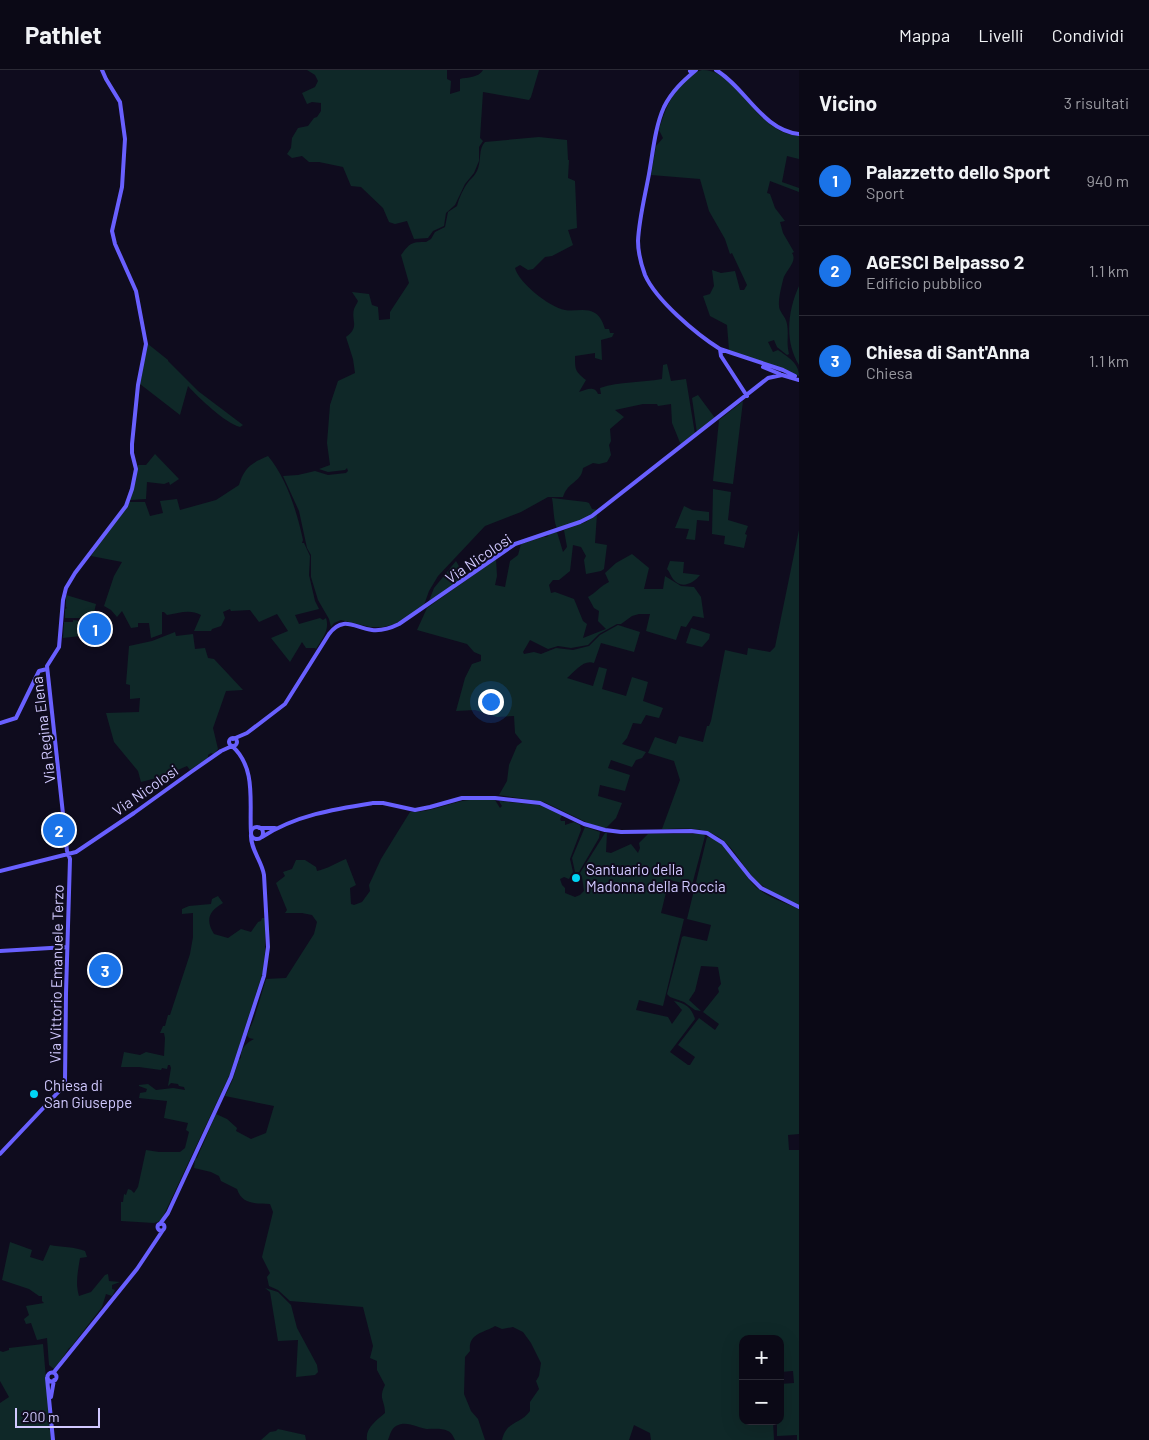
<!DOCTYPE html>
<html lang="it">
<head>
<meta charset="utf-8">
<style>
	:root { --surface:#0b0916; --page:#14121f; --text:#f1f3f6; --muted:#9a9aa1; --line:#2b2a35; --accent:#1a73e8 }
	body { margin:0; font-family:Barlow,sans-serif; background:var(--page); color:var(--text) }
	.controls { position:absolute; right:15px; bottom:15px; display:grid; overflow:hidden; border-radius:10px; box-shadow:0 5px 20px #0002 }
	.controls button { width:45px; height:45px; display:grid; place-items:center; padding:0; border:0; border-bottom:1px solid var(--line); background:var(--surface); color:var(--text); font:25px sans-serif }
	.scale { position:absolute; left:15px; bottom:12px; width:85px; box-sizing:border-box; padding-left:5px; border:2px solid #d1c9ff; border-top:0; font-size:14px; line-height:18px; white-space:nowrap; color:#d1c9ff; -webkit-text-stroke:4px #0f0c1e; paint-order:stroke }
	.you { position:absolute; left:490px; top:631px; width:18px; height:18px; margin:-12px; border:4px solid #fff; border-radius:50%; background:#1a73e8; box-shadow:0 0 0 8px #1a73e833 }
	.badge { display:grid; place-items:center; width:32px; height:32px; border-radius:50%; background:var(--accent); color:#fff; font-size:16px; font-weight:700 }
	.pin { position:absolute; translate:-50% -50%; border:2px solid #fff; box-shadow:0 1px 5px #0006 }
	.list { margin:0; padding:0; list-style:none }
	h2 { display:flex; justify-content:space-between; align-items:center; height:65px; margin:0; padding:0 20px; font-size:21px }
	h2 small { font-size:16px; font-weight:400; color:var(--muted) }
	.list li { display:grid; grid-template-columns:32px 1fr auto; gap:15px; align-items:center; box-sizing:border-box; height:90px; padding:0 20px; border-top:1px solid var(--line) }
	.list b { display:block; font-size:19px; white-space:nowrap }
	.list p { margin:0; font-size:16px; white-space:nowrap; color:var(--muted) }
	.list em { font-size:16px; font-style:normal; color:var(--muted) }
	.map { position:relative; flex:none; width:799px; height:1370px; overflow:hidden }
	header { display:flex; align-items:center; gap:30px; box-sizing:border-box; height:70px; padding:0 25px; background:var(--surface); border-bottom:1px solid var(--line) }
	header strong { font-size:24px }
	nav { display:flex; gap:28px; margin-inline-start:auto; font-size:18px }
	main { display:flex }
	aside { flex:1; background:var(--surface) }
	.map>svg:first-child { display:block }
	.green { fill:#0f2828 }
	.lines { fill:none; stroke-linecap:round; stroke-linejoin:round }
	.secondary { stroke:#6960ff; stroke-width:4 }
	.poi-dot { fill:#00d4f4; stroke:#0f0c1e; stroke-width:2 }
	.labels { text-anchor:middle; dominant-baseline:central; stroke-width:4; stroke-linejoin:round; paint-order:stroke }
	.street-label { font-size:15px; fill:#d1c9ff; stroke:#0f0c1e }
	.poi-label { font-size:15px; fill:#d1c9ff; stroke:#0f0c1e; text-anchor:start }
</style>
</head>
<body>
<header>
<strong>Pathlet</strong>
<nav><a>Mappa</a><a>Livelli</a><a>Condividi</a></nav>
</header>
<main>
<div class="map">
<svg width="799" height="1370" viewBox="0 0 799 1370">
	<rect width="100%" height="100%" fill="#0f0c1e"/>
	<path class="green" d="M307,0H447V9L451,11L450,24L460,21V9C467,7 479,8 483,0H539L531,27L529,30L483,22L480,68L483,71L479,77V91L474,103L465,114L455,135L446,143L444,156L433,161L428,168L414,169L407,151L395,154L389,152L383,138L361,117L351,116L343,97L319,92H309L302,86L292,88L287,84L291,78L292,68L298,58L308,56L314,48L317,47L321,41V33L312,32L307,34L302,23L315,17L318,11L315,5Z
		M702,0C740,0 754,63 799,66V89L787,86L782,112L799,118V122L770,111L767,123L770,124L775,138L785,151L780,152L783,163L794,182L792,183C798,192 785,200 783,210C781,218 777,234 780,240C783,246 786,248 787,254C789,266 786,271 789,284L787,285L777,277L774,270L768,272L773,282L778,280C788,287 799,293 799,306L729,280L727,255L710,246L703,226L710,224L714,216L712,200L721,203L735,201L740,220H744L747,215L732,183L730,184L725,169L709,141L700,109L651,105L656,76L663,68L659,60C665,38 678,7 702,0Z
		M539,67L567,70L568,90H569L568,108L575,111L577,158L568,160L573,175L552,186L545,187L533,199L528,200L520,195L515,198C519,213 549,237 565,240C575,242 585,237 595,243C601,247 603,253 605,259H609L610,263H614L612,267L601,270L602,290L595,288V283L575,286C575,300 575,301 586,310L579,322C586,320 594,315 598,324H601L600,318C620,311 641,313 662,309L663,295L667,294L671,311L686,309L695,364L681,375L672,353L671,334L658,336L657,334H643L615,340L624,347L610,359L611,371L609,375L611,385L607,392L599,394L593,393L583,398C581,413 568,411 563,427H548L521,442L485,456L438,506L429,521L424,535L395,554L383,557H370L341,550L334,553L331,557L329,549L318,530L311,507V485L307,478L299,441L283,406L298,405L315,401L328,405L346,403L348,401L347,398L345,400L328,402L319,399L330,395L327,373L330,335L338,311L355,303L353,289L346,267C360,257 351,251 354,239C355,236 357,234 358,231L352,222L369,224L372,235L378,237L379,250L390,249V242L409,213L401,185C410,173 411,172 426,172L431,169L435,162L445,157L448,142L457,136C459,128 464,117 469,111C472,108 475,105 477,101C482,90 478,79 485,72Z
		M799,216V295C784,271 788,240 799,216Z
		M148,274L168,290V291L198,321L243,355L240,357C225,353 199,328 188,316L180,345L140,314Z
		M698,325L715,348L697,363L692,328Z
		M743,331L733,414L713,411L719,350Z
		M155,384L179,409L170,415L169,412L164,414L147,412L146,429L130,430L136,410L138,395H146Z
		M268,386C287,409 297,442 303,470L302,473H304L310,486L309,505L315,531L319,539L295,545L299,554L320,548L323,550L326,548C330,560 322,569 316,579L315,578H306L302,572L290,592L271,568L288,561L277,544L259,552L250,540L231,541L230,539L223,542L225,548L221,556L212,559L211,561H194L201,545C190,539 179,543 167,545L164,542H162V564L151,568L149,553H138V557L131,558L122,541L117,547L111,540L104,536L114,506L122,492L91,486L106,463L126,439L129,432H145L150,446L163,443L160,431L177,429L180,440L216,430L239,415C244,398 251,393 268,386Z
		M713,419L731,422L728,450L748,456L745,464L747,465L744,478L724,474L725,466L712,464Z
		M552,428L586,432L589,433L592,439L598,440L586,448L557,459C553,449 554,439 552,428Z
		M684,436L692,440L709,442V451L697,450L695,470L686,469L689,459L675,458Z
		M597,444L595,473L607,475L604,499L601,501L586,504L584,490L586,486L581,477L573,475L570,501L559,510H553L549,515L551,523L555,522L574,529L583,551L587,554L583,568L606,559L598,551L599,541L594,538L588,527C596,523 600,516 609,512L605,503L616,493L632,484L649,498L644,519H663L665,506L681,516L694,517L701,527L704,548L693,546L686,557L681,556L676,570L646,561L650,544H639L632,546L621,554H617L599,564L588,575L571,578L558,576L548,579L530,570L523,582L524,584L534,582L541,584L556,578L573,580L589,576L600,565L618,555L640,562L634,582L601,573L594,593C584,589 575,601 567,608L593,616L599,597L607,599L602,619L626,626L632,607L648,612L643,631L663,638L659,648L646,645L641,654L633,653L627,668L622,674L646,682L642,688L636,690L632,697L611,690L608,698L630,705L625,721L600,715L598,726L622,733L616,748L606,758L590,754L544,732L499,725L507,711L509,695L517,676L522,672L515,663L514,646L497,647L475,640L456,641L465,608L472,594L481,591V585L474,582L467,574L417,560L427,538L496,489L497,506L495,515L505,517L510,491L518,485L521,474L543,467H547L549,464L557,462L563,482L567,477L564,460L586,452Z
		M799,460V835C784,828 768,822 756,810C742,797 733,774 715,765C700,756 679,759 662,759L680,710L674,691L648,683L655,667L676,674L679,666L703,672L707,656H709L711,651L725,580L747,585L748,578L770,582L775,577Z
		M456,491L465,507L430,532L429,531L434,518Z
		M670,491L684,492L683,503L700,505C694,513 681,520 673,509C670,505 670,502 667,499Z
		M66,525L96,534L94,543L84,548H65V539L67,538L66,537Z
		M73,550L81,551L80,566L63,568L64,552H73Z
		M691,558L710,564L709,569L702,577L686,573Z
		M175,562L176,566L193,564L195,579L205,578L208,588L214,589L243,620L226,621L213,658L218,679L214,684L211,683L208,685V688L190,700L187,696L164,706L141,712L138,701L114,672L106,643L139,642L140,628L130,629V615L126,614L129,576L152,571Z
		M469,730H495L500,738L502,736L499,731L539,735L562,745L560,749L561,751H565V755L574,752L580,755L581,760L570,789L573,802L569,809L564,807L560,809L562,815L565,818V823L575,827L580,825L584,821L582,807L580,803L605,763H607L606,782L611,783L631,774L638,783L640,778L639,773L648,764H703L705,766L692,815L669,810L661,843L684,849L663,936L639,930L636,940L668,947L672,954L682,940L674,931C685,933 692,938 695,949L670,982L688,995H690L695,987L678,975L699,948L715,960L719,954L703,942L719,922L718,918L721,914L718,897L701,896L695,921L689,930L701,941L695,940L684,932L670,927L667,924L682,867L684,866L707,871L711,855L687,849L707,767C727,768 743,806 757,818C769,828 786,833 799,839V1064L788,1065L789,1080H799V1370H797V1365L777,1366V1351H780V1314L794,1313L793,1301L780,1302V1269H743V1351H773L774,1370H651L650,1363L634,1355L629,1370H502C507,1350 520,1355 530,1341V1332L539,1319L536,1311L539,1306L541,1293L531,1273L523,1262L513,1257L502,1259L495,1256C484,1263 468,1263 470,1281L465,1287L464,1324L471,1341L478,1349L485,1370H455C453,1366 452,1363 448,1361C441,1358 435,1359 427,1359C417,1358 407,1350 396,1356C391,1359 390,1365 388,1370H367C365,1358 377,1350 385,1343C385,1330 378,1329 385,1315L377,1300V1291L370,1288L373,1276L363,1237L290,1231L278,1220L269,1216L267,1207L270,1203L262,1187L273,1142L270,1134C256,1133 242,1135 237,1119L221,1111L219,1106L211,1102L194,1098L195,1089L197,1088L216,1044L227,1049L237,1058L236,1061L251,1069L266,1063L274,1036L225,1026L233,1009L239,989L241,988C240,979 246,973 254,969L249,968L247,965L254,949L266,909L286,908L314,864L317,852L312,845L302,843H285L287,840L276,813L285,806L283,802L292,799L296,790H305L316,797L317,801C327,799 336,793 346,789L356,815L350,818L351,834L354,835L362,832L370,821L369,815L381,789L410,742C430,743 450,732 469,730Z
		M585,757L600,762L599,768L579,802H575L572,788Z
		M218,826L223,833C209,841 205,850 214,864L228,868L241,859L251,862L258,852L261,851L262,848H265V883L263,902L230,1004L161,1151L154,1153L121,1151V1132H123L124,1124L126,1125L128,1119L131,1120L134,1123L138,1117L146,1080L159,1082H180L185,1078L189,1062L186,1060L188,1053L164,1048L167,1031L139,1028L140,1023L146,1022L147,1019L139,1016V1015L148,1014L156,1020L173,1018L185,1020L184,1017L179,1016L178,1014L171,1013L168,1016L171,998L170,995H168L167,999L162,998L161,1000L139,997H121L124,982L140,985L146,982L164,986L165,968L164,963H160L163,956H165L168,945H170L190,884L193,867V843L182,844V839L189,836L211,834L212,829Z
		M10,1172L32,1180L30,1187L43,1191L50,1175C60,1177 76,1177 85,1181L87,1187L80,1188C78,1201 75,1213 79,1226L91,1222L105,1205L108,1204L109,1211L120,1212L112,1215V1219L115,1220L112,1226L106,1224L102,1237L71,1277L69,1278L56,1298L54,1299L49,1295L47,1268L37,1270L31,1253L26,1254L24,1249L29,1245L26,1236L44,1233L42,1231V1226H39L29,1219L2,1210Z
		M265,1218L278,1222L291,1235L297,1258L317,1295L318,1302L315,1305L296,1307L298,1270L278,1271L270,1222Z
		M43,1274L50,1355L48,1359L50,1360L51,1370H0V1333L9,1327L0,1311V1281L3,1282L9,1280V1278Z
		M278,1359L305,1365L306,1370H261L270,1362L276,1361Z"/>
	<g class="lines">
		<path class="secondary" d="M696,0C683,11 672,21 664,37C655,57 653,82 649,104C645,126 639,149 638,171C638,183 641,194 645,205C656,230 696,264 720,279L721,286L747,326
			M716,0C746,18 762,60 799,64
			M690,1L691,0
			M720,279L783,300L795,306
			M763,297L780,304
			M0,653L16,648L39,601L47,599
			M229 672a4 4 0 1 1 8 0a4 4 0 1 1-8 0Z
			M233,669L247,663L285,634L329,564C343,545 355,558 372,560C382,561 391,558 399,554L515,474L580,452L592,446L768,308L782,305L799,310
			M232,676C257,698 249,733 251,763
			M251 763a6 6 0 1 1 12 0a6 6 0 1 1-12 0Z
			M259,758H275
			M262,767C296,745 335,739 373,733H383L415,740L430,737L462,728H495L540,733L584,754L605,760L621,762L691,761L707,763L723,773L750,807L761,818L799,837
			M0,801L76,782L134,743L191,702L221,681L232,676
			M0,881L67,877
			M0,1084L64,1016L65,1011L66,923L70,789L67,781L47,596L59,577L63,530L66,518L75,503L126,436L132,419L136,399L132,383V374L138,315L146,274L136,221L115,174L112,161L122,117L125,69L120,32L106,9L102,0
			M157.5 1157a3.5 3.5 0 1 1 7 0a3.5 3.5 0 1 1-7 0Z
			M160,1154L168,1143L231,1007L264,906L268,877L264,805C262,791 250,779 251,764
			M54,1302L137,1199L163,1160
			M47.5 1307a4.5 4.5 0 1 1 9 0a4.5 4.5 0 1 1-9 0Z
			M47,1308L53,1370
			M51,1327L54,1310"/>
	</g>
	<g class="poi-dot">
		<circle cx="576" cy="808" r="5"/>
		<circle cx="34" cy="1024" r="5"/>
	</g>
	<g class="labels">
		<g class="street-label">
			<text transform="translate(478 488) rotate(-34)">Via Nicolosi</text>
			<text transform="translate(43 660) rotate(-97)">Via Regina Elena</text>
			<text transform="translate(145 720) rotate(-35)">Via Nicolosi</text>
			<text transform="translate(56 904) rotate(-89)">Via Vittorio Emanuele Terzo</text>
		</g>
		<g class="poi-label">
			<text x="586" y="799">Santuario della<tspan x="586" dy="17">Madonna della Roccia</tspan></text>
			<text x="44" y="1015">Chiesa di<tspan x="44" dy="17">San Giuseppe</tspan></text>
		</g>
	</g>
</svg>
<div class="controls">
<button>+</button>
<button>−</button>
</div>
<div class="scale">200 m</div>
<div class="you"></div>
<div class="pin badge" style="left:95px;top:559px">1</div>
<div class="pin badge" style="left:59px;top:760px">2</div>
<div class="pin badge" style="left:105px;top:900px">3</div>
</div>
<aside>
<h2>Vicino<small>3 risultati</small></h2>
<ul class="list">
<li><span class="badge">1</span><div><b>Palazzetto dello Sport</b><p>Sport</p></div><em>940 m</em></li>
<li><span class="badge">2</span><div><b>AGESCI Belpasso 2</b><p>Edificio pubblico</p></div><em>1.1 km</em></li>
<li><span class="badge">3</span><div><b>Chiesa di Sant'Anna</b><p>Chiesa</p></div><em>1.1 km</em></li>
</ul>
</aside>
</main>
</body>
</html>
